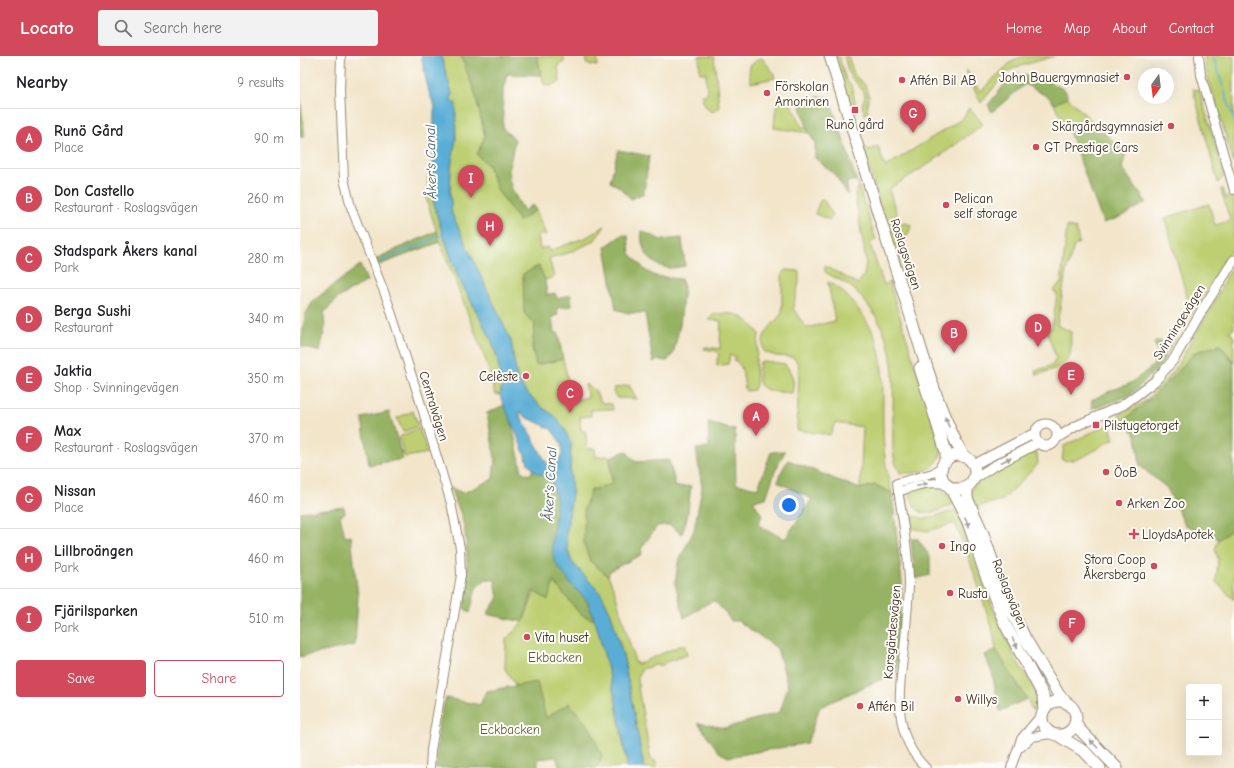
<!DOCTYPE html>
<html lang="en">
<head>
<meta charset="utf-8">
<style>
	:root { --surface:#fff; --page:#f2f2f2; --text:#202124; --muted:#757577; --line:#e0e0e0; --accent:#d1495b }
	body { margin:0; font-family:"Comic Neue",sans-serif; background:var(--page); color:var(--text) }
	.controls { position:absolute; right:12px; bottom:12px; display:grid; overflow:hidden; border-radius:4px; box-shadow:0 4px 16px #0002 }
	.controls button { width:36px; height:36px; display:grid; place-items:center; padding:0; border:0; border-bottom:1px solid var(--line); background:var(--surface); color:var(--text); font:20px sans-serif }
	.compass { position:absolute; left:838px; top:12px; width:36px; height:36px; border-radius:50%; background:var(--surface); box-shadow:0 4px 16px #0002; rotate:194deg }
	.you { position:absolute; left:489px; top:449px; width:14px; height:14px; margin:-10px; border:3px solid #fff; border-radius:50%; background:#1a73e8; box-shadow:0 0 0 6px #1a73e833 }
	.badge { display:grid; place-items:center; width:26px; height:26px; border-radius:50%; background:var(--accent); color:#fff; font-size:13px; font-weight:700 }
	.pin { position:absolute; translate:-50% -33px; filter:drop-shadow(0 1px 2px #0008) }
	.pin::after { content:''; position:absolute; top:21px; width:14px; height:12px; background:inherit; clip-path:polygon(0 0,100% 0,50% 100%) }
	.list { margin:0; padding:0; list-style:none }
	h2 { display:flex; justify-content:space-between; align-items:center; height:52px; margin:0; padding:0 16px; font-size:17px }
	h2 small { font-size:13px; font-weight:400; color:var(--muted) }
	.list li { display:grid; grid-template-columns:26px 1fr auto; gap:12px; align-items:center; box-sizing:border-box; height:60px; padding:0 16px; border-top:1px solid var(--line) }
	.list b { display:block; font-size:15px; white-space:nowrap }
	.list p { margin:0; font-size:13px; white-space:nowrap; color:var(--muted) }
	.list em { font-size:13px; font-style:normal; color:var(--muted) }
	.actions { display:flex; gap:8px; padding:12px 16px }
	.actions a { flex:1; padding:9px 0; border:1px solid var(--accent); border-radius:4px; text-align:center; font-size:14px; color:var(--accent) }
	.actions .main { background:var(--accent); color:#fff }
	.icon { flex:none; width:22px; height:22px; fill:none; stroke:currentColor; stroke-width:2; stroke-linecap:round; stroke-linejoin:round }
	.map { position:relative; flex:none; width:934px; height:712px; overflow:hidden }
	header { display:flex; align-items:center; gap:24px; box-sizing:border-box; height:56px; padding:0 20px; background:var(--accent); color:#fff }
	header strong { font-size:19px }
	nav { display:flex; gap:22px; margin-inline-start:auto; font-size:14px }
	.search { width:280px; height:36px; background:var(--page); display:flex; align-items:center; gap:10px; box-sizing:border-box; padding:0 14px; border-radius:4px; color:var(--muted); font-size:15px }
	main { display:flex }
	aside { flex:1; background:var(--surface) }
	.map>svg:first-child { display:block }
	.green { fill:#bdcf72; stroke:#7c7c48 }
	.forest { fill:#96b264; stroke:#686e41 }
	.water { fill:#5aaed6; stroke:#4a6c7a; fill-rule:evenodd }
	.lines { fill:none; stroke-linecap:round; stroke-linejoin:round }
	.stream { stroke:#5aaed6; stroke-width:1.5 }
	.tertiary-casing { stroke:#968874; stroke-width:10 }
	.secondary-casing { stroke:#968874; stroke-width:11 }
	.primary-casing { stroke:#968874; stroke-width:13 }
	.tertiary { stroke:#fff; stroke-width:8 }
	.secondary { stroke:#fff; stroke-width:9 }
	.primary { stroke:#fff; stroke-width:11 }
	.oneway { fill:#a79f9a }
	.poi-dot { fill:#d1495b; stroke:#fdfcf7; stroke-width:1.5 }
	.labels { text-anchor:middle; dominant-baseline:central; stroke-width:4; stroke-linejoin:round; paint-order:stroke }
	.poi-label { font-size:13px; fill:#3b2a1e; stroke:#fdfcf7; text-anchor:start }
	.street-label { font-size:13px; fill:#3b2a1e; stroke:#fdfcf7 }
	.park-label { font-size:13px; fill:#625c37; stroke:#fdfcf7 }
	.water-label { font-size:14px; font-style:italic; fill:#475f68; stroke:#fdfcf7 }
</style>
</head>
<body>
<header>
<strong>Locato</strong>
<div class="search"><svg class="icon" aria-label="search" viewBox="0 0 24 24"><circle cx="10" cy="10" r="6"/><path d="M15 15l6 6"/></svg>Search here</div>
<nav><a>Home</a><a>Map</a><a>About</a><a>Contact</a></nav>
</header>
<main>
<aside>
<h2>Nearby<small>9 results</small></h2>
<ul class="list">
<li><span class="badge">A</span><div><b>Runö Gård</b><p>Place</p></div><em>90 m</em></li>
<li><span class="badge">B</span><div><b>Don Castello</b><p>Restaurant · Roslagsvägen</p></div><em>260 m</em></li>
<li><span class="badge">C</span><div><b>Stadspark Åkers kanal</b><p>Park</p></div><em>280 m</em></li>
<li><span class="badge">D</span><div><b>Berga Sushi</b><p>Restaurant</p></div><em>340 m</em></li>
<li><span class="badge">E</span><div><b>Jaktia</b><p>Shop · Svinningevägen</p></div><em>350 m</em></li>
<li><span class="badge">F</span><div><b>Max</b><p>Restaurant · Roslagsvägen</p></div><em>370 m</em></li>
<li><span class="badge">G</span><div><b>Nissan</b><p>Place</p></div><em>460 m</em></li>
<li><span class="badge">H</span><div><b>Lillbroängen</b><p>Park</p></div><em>460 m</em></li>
<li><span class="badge">I</span><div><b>Fjärilsparken</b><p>Park</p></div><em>510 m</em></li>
</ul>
<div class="actions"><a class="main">Save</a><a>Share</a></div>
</aside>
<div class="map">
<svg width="934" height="712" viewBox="0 0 934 712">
	<rect width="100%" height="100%" fill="#fdfcf7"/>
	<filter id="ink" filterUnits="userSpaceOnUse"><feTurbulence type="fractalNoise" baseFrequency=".025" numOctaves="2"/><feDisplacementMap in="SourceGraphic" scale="8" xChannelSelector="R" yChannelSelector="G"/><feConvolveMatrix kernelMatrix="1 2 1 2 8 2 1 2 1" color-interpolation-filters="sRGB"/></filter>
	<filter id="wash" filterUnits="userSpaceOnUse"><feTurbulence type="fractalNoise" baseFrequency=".012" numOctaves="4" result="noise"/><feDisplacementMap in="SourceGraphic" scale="16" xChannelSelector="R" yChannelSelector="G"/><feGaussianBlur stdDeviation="0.9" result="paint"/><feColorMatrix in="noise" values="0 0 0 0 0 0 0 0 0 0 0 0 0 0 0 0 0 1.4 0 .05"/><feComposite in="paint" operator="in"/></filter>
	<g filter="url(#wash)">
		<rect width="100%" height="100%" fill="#f2e5ca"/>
		<path class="green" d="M141,0H161L175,37L185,80L177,99L188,109L198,135L219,165L236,154L246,179H238L240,193L248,191L249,195L287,181L305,170L294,185L268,197L249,202L254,221L245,224L239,210L223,218L224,231L235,269L232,291L236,309L263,303L268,324L257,326L260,340L269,338L271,345L288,341L285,328L295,334L296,337L302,347L312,348L313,354L306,353L291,354V360L280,361L281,374L286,376L287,393L295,392L296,401L308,400L310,401L312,428L290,505L308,520L314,533L335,606L338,608L384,588L387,599L366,606L363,609H355L342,613L338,621V631L351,704L356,705L357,712H344L324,603L311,558L302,539L272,506L268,495L266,479L272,437L270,411L271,388L265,374L256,361L243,352L225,335L217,322L211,285L152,158L150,138L151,111L156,82L151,45L152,38Z
			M237,0H264V6L258,9L260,26L250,30L244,28Z
			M286,0H298L297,10L287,8L286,6Z
			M399,0H414L419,50L417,54L411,56L404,48L401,39H407L406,17H400Z
			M533,0H539L546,24L551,29L556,50L551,51L541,28Z
			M544,0H548L555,20L565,29L569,40L567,48L568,55L565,59L562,49L565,40C562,30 555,28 550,19C547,14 546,6 544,0Z
			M722,0H755L714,12L704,19L681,47L665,15L667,14L675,31H678L681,35L710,7Z
			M904,0H934V108L906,14Z
			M461,1L473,16L475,22L451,27L449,19L450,10Z
			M893,33L899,34L924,118V121L918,127Z
			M768,41L770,44L796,69L769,75L754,48Z
			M478,45L489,46L495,54L502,71H507L509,77L474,72L475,57Z
			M669,52L683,68L632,106L589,133L599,166L612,169L600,196L599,214L563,91L570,94L578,90L585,111L662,63Z
			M550,103L576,184L572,185L570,188L584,229L589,226L642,395C635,417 621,417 600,417C591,403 593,386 593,370C593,325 598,290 570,252C564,244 559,237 551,231C543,225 533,221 525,216V210L558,228L564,219L566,206L555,138L559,130L555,125L548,105Z
			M129,113L133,114L130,134L140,170L158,221L191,283L197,301L202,330L200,339L195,338L186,305L140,186L126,142Z
			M921,133H923L926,142L933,141L934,144V192L925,203L905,238L872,287L865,286L890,252L865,162L909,148L915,169L930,165Z
			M523,143L533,159L530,164L515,158L520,145Z
			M767,170L776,173L779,187L774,190L766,216L757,269L771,276C770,282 772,292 770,298C766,311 748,315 737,319L735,315L753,309L756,301L746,274L752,272L757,238L753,234L761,227Z
			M934,210V273L929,275L934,281V306L920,289L895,296L876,318L851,342L823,365L819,359L845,345L873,316L914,247L926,221Z
			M485,214L499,215V226L493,252L506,272L535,265L528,226C533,229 539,232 543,236C552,244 572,270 575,281C586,310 582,340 583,371C583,393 586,416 592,437L575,429L560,433L563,371L535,367L530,379L497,374L499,315L498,308L493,301L476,300L464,296C458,279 473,269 482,257V218Z
			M414,258C420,258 427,257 433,258C443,259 453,270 459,277L456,305V328L454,334L446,335C443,328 444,313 439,308C437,306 435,305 434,304L436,301L430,299L428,308L417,310V304L419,298L416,295L404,293L405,291H407L420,293L421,265L409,264L410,261Z
			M464,305L485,308C493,319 495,324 492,337C483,336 462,337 459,326C458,320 459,312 460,306Z
			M329,329L337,343L317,342L313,336L314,332Z
			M113,355L118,370L103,376L97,362Z
			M807,369L811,372L814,384L810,385C796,392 779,408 762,404L764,390Z
			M119,372L128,397L105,401L99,381Z
			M731,396L737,397L738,408L703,444L680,450L677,453L670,440L673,431L685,419Z
			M634,430L644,434L654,448C633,457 616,467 610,437L620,432Z
			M605,439L609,452L605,467L602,441Z
			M657,454C675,505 692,555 716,603C723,618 745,638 733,655L727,643L696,594L693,576L681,538L670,505L655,467L628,475L610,472L612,461L615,460L625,463Z
			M934,472V544L916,526L918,503L915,493L919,483Z
			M246,506L289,549L297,571L315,641L327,710L315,712H290L238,670L213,625L205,613L206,583L223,566Z"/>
		<path class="forest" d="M161,0H237L241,19L207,18L203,33V73L215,83C213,95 209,108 209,120C210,132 218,145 224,155L232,149L236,154L219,165L198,135L188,109L177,99L185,80L175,37Z
			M718,18L744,24L765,34L768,41L754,48L750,42L725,28L692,56L688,49L709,23Z
			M0,39L5,81H0Z
			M518,41H529L550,103L548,105L555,125L547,126L548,139L535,119L515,102V87L509,77L500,48Z
			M796,69L826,97L822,112L846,146C832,156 820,162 803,167L769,75Z
			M318,94L349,100L344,137L331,143L318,130L310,126Z
			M137,175L140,186L79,209L75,203Z
			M342,175L361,184L382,182L385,210C380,211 374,212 369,212C350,210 339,192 342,175Z
			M322,179L328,180L330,197L345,214L355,220L381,223L384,231L380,269L373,298L367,305L357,304L353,306L345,257H328L316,253L305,191Z
			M60,209L67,225L38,242L24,257L25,272L20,296L1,290L5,259L13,245Z
			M239,210L245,224L247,239L255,237L257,242L271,239L272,250L257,252L258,259L252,261L254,277H258L263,303L236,309L232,291L235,269L224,257L223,218Z
			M857,285L872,287L861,308L832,338L800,351L791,352L792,344L810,335L831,327L853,310L858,296L854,287Z
			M920,289L934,306V472L919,483L885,469L867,432L840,410L836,379L823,365L851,342L876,318L895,296Z
			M204,349L211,364L222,416L230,419L233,413C237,418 245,419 251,422L257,445L252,489L271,528L288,546L294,564L280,558L254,526L248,544L233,535L223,566L187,558L198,542L195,524L186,523L176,532L170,557L164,552C168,522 170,482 159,453C156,446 152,438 149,431L163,437L193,423L195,402L187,357Z
			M89,356L103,403L69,409L62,362Z
			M408,367L435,374L436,428L458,432L471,396L485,395L475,415L466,442L453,445L462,459L458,469L485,483L512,443L478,426L479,420L488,404L560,433L575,429L592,437L602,527L597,616L520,651L507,687L428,701L419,696L398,667L425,672L480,656L488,630L477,592L438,565H431L424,555L414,545C402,549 395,556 384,562L375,527L378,507L394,474L402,432L396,393L409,392Z
			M326,395L336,406L369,404L376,431L391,430L387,462L382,478L369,469L357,470L341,493L342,498L310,515L308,520L290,505L284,488V453L291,434L312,428L310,401Z
			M44,451L45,457L40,459L45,481L51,480L58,540L55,589L0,601V456Z
			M611,483H618L630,501V519L615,523Z
			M696,594L727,643L700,655L692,617L685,599Z
			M237,626L246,662L269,647L291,673L302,700L297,712H260L256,701L238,703V712H136L139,664L146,642L180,649L186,635Z"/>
		<path class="water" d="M121,0H141L152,38L151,45L156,47V82L151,111L150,138L152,158L211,285L217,322L225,335L243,352L256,361L265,374L271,388L270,411L272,437L266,479L268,495L272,506L302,539L311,558L324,603L344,712H328L315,641L297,571L288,546L271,528L254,505L252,489L257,445L251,423L245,419L236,417L228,407L211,364L205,352L200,339L202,330L197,301L191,283L158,221L140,170L130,134L134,110L133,108L134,55L135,50C127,37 125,15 121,0ZM220,356L226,361L251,373L261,387L262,399L258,406L247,408L219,357Z"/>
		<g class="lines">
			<path class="stream" d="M913,0L934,64
				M81,205L143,179"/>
		</g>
	</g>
	<g filter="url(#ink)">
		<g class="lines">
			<g class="tertiary-casing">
				<path id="tertiary" d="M41,0L40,35L44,123L51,151L88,246L119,342L151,447L160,492L161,519L131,694L130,712
					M899,0L901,19L934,134
					M598,436C615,430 628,425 646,428
					M721,691L732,681L751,678
					M626,712C592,679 599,637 604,594C606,573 608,551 609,530C609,496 602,461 597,427L633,417L641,412
					M711,712L721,683L742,658"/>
			</g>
			<g class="secondary-casing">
				<path id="secondary" d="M735 379a11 11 0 1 1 22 0a11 11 0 1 1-22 0Z
					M757,382L776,370L823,349L855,325L874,303L902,254L934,204
					M672,407L679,406L735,377
					M674,423L692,411L738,387"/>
			</g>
			<g class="primary-casing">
				<path id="primary" d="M530,0C555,82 580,164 606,245C623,298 637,353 664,401
					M620,312L646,396V405
					M641 416a17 17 0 1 1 34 0a17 17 0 1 1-34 0Z
					M650,431L668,466L685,517L705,568L743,639L744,654
					M667,431V442L683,478L706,544L725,582L759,639L766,646
					M742 662a17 17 0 1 1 34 0a17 17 0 1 1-34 0Z
					M776,668L780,674L817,712
					M759,680L785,696L800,712"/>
			</g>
			<use href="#tertiary" class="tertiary"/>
			<use href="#secondary" class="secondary"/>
			<use href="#primary" class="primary"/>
		</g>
		<defs><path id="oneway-solid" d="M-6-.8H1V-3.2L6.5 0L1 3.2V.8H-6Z"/></defs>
		<g class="oneway">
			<use href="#oneway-solid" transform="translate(647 366) rotate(-113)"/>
			<use href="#oneway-solid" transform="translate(706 404) rotate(-27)"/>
			<use href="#oneway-solid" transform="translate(622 429) rotate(-15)"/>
			<use href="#oneway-solid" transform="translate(667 466) rotate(67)"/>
			<use href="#oneway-solid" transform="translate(715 587) rotate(63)"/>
			<use href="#oneway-solid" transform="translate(794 688) rotate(-134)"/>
		</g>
	</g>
	<g class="poi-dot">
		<circle cx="827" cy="21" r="4"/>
		<circle cx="602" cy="24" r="4"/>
		<circle cx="467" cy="37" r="4"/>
		<rect x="551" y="50" width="8" height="8" rx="2"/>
		<circle cx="871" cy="70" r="4"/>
		<circle cx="736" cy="91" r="4"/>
		<circle cx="646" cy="149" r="4"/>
		<circle cx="226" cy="320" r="4"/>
		<rect x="792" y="365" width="8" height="8" rx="2"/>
		<circle cx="806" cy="416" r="4"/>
		<circle cx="819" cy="447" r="4"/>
		<path d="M832 472h4v4h4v4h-4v4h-4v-4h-4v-4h4z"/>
		<circle cx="642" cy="490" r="4"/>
		<circle cx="854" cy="510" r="4"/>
		<circle cx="650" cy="537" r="4"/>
		<circle cx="227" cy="581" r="4"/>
		<circle cx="658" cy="643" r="4"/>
		<circle cx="560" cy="650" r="4"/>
	</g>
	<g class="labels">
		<g class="poi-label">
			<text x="819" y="21" text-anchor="end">John Bauergymnasiet</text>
			<text x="610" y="24">Aftén Bil AB</text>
			<text x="475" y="30">Förskolan<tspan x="475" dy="15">Amorinen</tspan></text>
			<text x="555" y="68" text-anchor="middle">Runö gård</text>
			<text x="863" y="70" text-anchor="end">Skärgårdsgymnasiet</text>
			<text x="744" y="91">GT Prestige Cars</text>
			<text x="654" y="142">Pelican<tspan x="654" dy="15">self storage</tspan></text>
			<text x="218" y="320" text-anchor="end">Celèste</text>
			<text x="804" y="369">Pilstugetorget</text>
			<text x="814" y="416">ÖoB</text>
			<text x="827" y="447">Arken Zoo</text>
			<text x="842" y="478">LloydsApotek</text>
			<text x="650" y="490">Ingo</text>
			<text x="846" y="503" text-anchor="end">Stora Coop<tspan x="846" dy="15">Åkersberga</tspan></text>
			<text x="658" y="537">Rusta</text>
			<text x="235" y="581">Vita huset</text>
			<text x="666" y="643">Willys</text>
			<text x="568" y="650">Aftén Bil</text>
		</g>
		<g class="street-label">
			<text transform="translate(606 198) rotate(72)">Roslagsvägen</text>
			<text transform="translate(879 266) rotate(-58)">Svinningevägen</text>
			<text transform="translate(134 350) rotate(73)">Centralvägen</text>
			<text transform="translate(710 538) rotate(68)">Roslagsvägen</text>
			<text transform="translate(592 576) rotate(-85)">Korsgärdesvägen</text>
		</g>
		<g class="park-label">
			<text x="255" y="601">Ekbacken</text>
			<text x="210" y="673">Eckbacken</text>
		</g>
		<g class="water-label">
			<text transform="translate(131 106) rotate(-91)">Åker's Canal</text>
			<text transform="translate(250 428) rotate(-87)">Åker's Canal</text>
		</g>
	</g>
</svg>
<div class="controls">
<button>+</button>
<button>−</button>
</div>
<svg class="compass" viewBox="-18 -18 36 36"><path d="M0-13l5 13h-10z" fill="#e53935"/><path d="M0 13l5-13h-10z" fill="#757577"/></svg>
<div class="you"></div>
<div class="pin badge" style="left:456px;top:380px">A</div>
<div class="pin badge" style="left:654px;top:297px">B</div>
<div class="pin badge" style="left:270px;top:357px">C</div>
<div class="pin badge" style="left:738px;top:291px">D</div>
<div class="pin badge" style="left:771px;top:339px">E</div>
<div class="pin badge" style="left:772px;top:587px">F</div>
<div class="pin badge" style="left:613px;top:77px">G</div>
<div class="pin badge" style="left:190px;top:190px">H</div>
<div class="pin badge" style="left:171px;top:142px">I</div>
</div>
</main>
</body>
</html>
